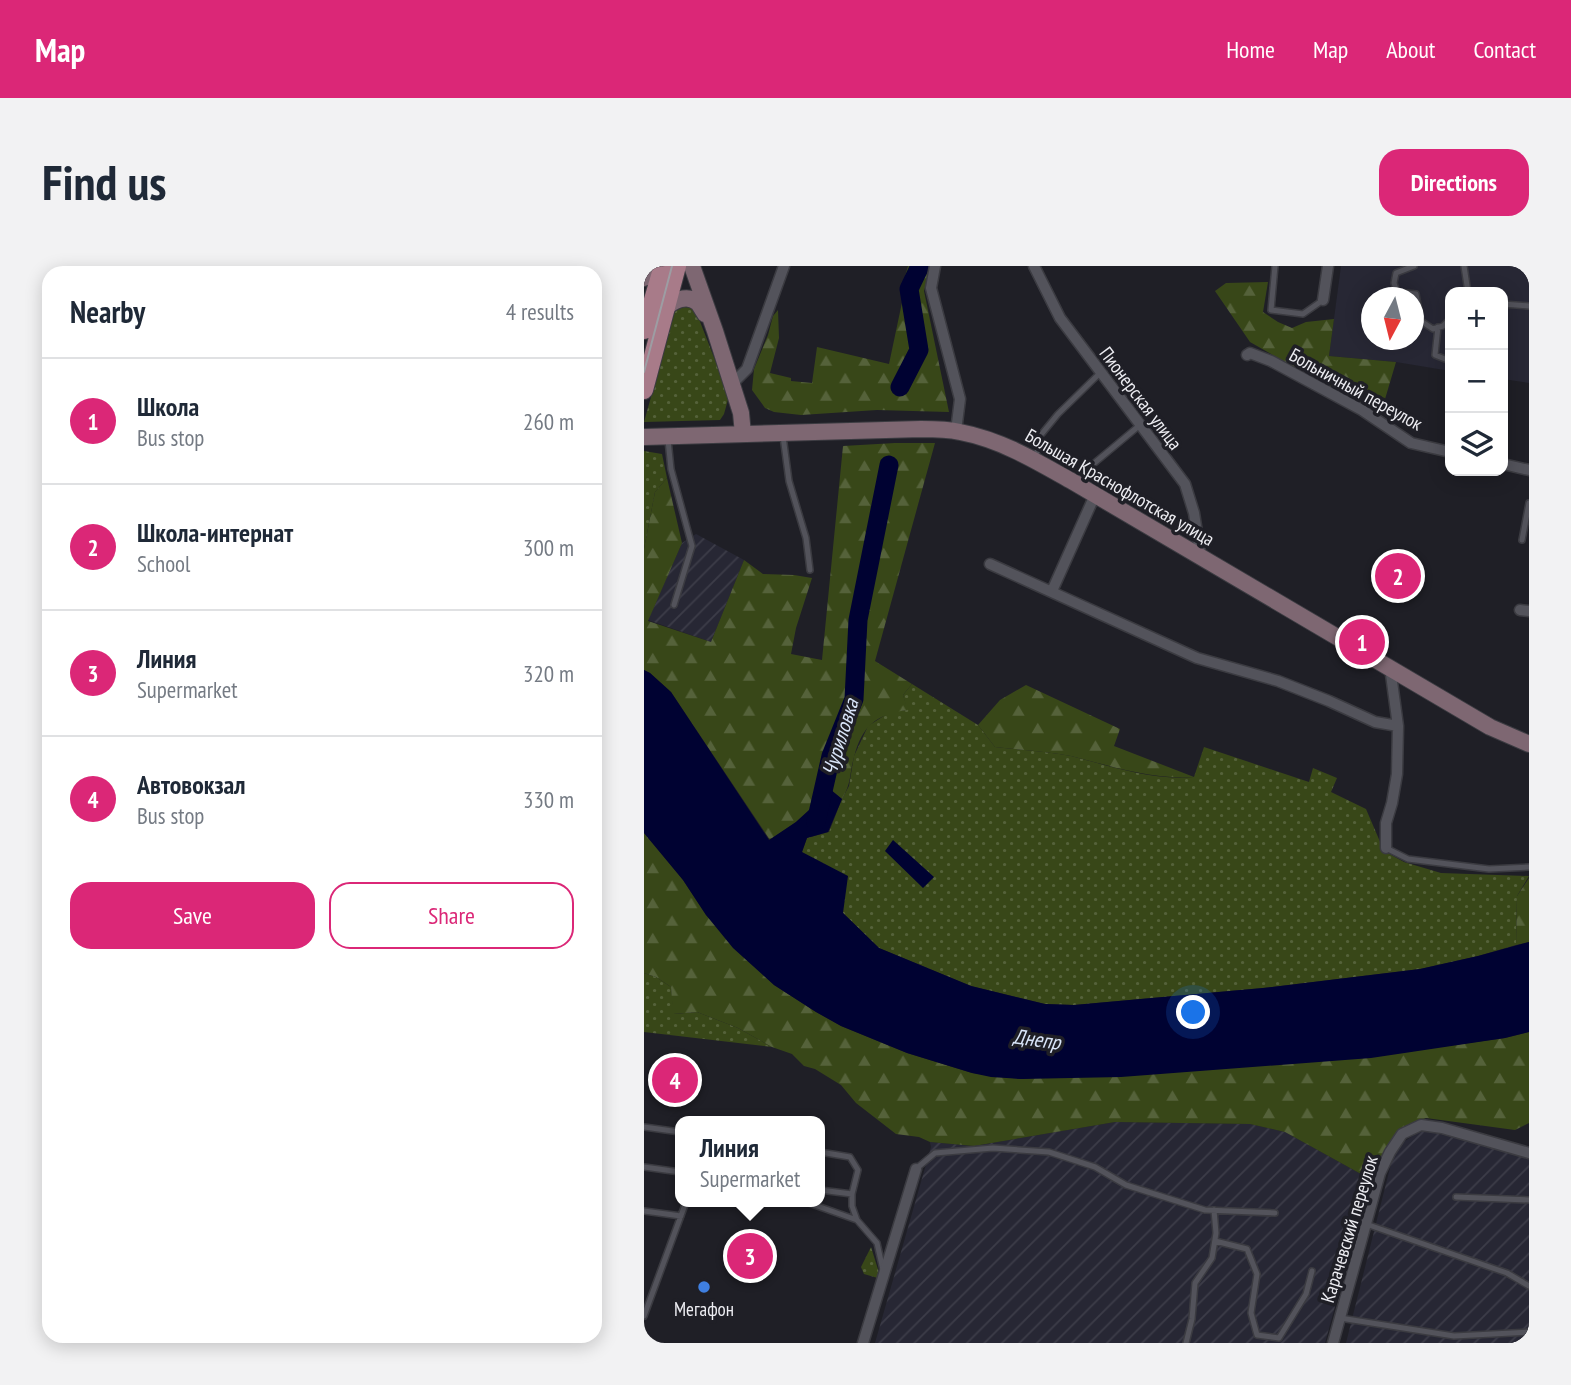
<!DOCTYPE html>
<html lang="en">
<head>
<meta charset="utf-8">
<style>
	:root { --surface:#fff; --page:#f2f2f3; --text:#1f2937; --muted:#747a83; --line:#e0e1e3; --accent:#db2777 }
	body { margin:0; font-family:"PT Sans Narrow",sans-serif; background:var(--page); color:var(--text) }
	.controls { position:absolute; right:21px; top:21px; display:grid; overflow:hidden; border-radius:14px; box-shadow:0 4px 18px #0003 }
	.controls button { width:63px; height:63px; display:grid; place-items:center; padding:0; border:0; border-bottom:2px solid var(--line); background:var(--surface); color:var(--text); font:35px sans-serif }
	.compass { position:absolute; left:717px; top:21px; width:63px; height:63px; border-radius:50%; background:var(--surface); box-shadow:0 4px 18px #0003; rotate:187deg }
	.you { position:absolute; left:550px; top:747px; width:24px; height:24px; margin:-18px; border:5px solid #fff; border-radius:50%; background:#1a73e8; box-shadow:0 0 0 10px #1a73e833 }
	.badge { display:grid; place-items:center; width:46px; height:46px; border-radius:50%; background:var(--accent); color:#fff; font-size:23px; font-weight:700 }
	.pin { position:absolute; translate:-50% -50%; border:4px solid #fff; box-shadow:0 2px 7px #0006 }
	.popup { position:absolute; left:31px; top:850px; width:150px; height:91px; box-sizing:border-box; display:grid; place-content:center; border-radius:14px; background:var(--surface); filter:drop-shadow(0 2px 5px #0005); font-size:23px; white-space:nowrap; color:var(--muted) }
	.popup b { font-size:26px; color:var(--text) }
	.popup::after { content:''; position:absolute; left:50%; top:100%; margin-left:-14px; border:14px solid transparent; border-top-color:var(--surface) }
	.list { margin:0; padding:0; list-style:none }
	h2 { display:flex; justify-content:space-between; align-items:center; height:91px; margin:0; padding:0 28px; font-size:30px }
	h2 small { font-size:23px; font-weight:400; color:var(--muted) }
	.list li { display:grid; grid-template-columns:46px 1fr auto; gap:21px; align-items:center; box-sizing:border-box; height:126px; padding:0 28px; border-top:2px solid var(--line) }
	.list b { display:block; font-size:26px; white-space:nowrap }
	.list p { margin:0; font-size:23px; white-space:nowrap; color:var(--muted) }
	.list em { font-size:23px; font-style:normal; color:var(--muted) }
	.actions { display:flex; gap:14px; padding:21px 28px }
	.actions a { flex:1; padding:16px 0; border:2px solid var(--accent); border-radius:21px; text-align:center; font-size:24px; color:var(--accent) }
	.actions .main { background:var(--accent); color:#fff }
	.icon { flex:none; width:38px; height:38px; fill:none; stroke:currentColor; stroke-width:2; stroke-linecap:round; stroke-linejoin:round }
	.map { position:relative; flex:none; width:885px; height:1077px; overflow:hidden; border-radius:21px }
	header { display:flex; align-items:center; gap:42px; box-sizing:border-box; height:98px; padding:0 35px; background:var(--accent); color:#fff }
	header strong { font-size:33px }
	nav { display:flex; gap:38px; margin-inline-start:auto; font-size:24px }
	.intro { display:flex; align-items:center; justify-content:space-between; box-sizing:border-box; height:168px; padding:0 42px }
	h1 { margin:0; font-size:49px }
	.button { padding:18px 32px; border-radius:21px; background:var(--accent); color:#fff; font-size:24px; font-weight:700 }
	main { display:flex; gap:42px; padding:0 42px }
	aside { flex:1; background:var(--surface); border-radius:21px; box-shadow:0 4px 18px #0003 }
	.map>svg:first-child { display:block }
	.built { fill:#272734; fill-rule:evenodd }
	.industrial { fill:url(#industrial-furrows) }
	.grass { fill:url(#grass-dots) }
	.forest { fill:url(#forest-firs) }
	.water { fill:#000232 }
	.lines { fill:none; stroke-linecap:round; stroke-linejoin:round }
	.river { stroke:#000232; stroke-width:19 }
	.service-casing { stroke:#3b3b41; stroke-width:8 }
	.minor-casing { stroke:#3b3b41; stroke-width:13 }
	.secondary-casing { stroke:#3b3b41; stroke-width:18 }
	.primary-casing { stroke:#3b3b41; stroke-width:20 }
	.service { stroke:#53535b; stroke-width:5 }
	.minor { stroke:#53535b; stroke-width:10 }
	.secondary { stroke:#7e6772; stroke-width:16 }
	.primary { stroke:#a87b89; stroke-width:18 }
	.tram { stroke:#9d9da3; stroke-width:2 }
	.shop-dot { fill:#3f7fe0; stroke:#1f1f26; stroke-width:2.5 }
	.labels { text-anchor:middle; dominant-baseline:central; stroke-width:7; stroke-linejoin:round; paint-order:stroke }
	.street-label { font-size:19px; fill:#ededf2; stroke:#1f1f26 }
	.poi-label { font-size:19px; fill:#ededf2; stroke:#1f1f26 }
	.water-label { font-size:21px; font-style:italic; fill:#d9e5f9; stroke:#1f1f26 }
</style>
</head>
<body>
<header>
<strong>Map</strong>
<nav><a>Home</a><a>Map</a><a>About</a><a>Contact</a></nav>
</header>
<div class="intro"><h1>Find us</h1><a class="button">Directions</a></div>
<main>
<aside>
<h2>Nearby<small>4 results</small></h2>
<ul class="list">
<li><span class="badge">1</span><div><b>Школа</b><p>Bus stop</p></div><em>260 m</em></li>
<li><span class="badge">2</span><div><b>Школа-интернат</b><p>School</p></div><em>300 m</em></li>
<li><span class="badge">3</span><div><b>Линия</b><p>Supermarket</p></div><em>320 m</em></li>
<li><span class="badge">4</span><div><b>Автовокзал</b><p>Bus stop</p></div><em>330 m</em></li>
</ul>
<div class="actions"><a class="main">Save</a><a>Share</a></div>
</aside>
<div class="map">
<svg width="885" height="1077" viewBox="0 0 885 1077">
	<defs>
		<pattern id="industrial-furrows" width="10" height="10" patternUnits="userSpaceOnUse" patternTransform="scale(1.75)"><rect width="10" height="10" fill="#272734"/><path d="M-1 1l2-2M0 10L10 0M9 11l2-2" fill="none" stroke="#3c3c48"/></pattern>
		<pattern id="grass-dots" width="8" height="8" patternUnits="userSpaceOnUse" patternTransform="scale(1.75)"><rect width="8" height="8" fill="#384718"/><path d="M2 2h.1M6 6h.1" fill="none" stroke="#55623a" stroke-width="1.8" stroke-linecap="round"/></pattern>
		<pattern id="forest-firs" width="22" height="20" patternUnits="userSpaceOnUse" patternTransform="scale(1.75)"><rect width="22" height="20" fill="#384718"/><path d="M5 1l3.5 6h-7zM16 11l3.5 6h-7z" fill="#55623a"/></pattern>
	</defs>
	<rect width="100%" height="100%" fill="#1f1f26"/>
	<path class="built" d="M697,0H885V117L859,113V26H806V105L752,96L685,90ZM727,32H769V74H727Z"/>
	<path class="industrial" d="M52,268L100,294L67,376L4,354L38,277Z
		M471,856L606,858L641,866L726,913L681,1077H231L287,881L286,876L330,880Z
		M777,864L885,889V1077H702L751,882Z"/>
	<path class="grass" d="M40,41L50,42L55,53L85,130L80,148L76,154L0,156L31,45Z
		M0,185L18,188L23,212L11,226L0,283Z
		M268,418L334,459L351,481C376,484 403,485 427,490C467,500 508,515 550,511L560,481L665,516L669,502L693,512L687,526L722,543L740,585L760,596L797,607L885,610L873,630L872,679L834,690L776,703L619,722L430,739L401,738L327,720L235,682L199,647L158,586L163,572L185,566L198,533L205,520L210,490L224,460L246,446L263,444L259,429Z
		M0,707L12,711L27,721L30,748L53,746L94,762L128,781L0,766Z
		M227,981L237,1013L220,1008L217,1001Z"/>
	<path class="forest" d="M264,0H287L280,25L305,146L233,144L157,149L130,146L121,142L108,124L110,103L124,69L129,50L134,44L135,72L126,107L147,112V115L168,117L173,81L245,98L260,27V14Z
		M624,16L619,46L634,56L648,62L662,56L690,53L685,90L752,96L736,150L606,76L571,25L582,17Z
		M251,177H291L231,395L268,418L259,429L264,444C232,448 218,460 210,491C205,509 208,516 198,533L187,524L152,556L126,574L27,426L6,407L0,404V283L11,226L23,212L38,277L4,355L67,376L100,294L119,308L150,309L168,312L152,362L147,388L178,394L199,180Z
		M382,419L476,463L470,480L550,511C508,514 467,500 427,490C402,485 376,484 351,481L334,459L356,434Z
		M0,567L39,614L62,649L130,719L172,746L197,760L263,787L328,807L377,813L803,780L861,772L885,766V857L871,864L782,852L766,858L753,867L742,882L726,913L641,866L606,858L471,856L330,880L286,876L275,871L252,868L212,837L197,819L171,803L160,800L148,788L128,781L94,762L53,746L29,748L27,721L12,711L0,707Z
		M885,612V676L872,679L873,630Z"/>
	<path class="water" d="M0,404L6,407L27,426L125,574L152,556L187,524L198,533L184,566L163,572L158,586L204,610L199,647L235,682L327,720L401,738L430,739L619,722L776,703L834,690L885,676V766L861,772L727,792L477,811L377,813L347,811L328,807L263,787L197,760L172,746L130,719L89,682L62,649L39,614L0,567Z
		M249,574L290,611L279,622L241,585Z"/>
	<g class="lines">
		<path class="river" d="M256,121L275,84L265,23L276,0
			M172,556L187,490L210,433L214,354L245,199"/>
		<g class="service-casing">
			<path id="service" d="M631,0L627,44L659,48L679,34
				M770,0L752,7L750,17L753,26L772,28L777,55L789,63L799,60L806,53
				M820,0L824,26
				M859,38L885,40
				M794,61L791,89L806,95
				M139,170L145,215L162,272L166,304
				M24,174L27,203L48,280L30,339
				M392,191L396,170L414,148L456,107
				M433,215L442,204L496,159
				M878,274L885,237
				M742,582L764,593L845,603L885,601
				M0,861L36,866
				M176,886L206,891L214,904L208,928V940L213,954L233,977L239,1004
				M0,901L36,906
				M273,902L291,887L349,882L405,886L451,901L482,919L561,944L631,947
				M176,924L208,928
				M812,931L885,934
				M162,936L213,954
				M0,945L37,950
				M722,958L863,1007L885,1020
				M571,975L603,983L613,1008L607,1047L613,1069L635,1072L662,1028L668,1005
				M0,1050L42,936
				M696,1052L810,1070L885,1066
				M542,1077L548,1053L551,1017L568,992L572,967L570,944"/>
		</g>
		<g class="minor-casing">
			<path id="minor" d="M291,0L287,22L316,133L312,165
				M390,0L416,52L541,218L550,247L557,292
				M679,34L684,0
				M603,89L606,87L627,95L718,144L767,177L806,186
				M88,118L103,103L140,0
				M859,198L885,204
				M346,298L553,392L634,415L685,435L731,456L754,460
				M408,325L451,229
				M876,344L885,345
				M742,582V557L748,537L753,508L754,460L746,401
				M219,1077L272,903
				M689,1077L736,907L746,886L758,868L777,859L798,862L885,887"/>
		</g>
		<g class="secondary-casing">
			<path id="secondary" d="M48,0L71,65L97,147L99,168
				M0,12L10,0
				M20,44C28,35 43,27 54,37C55,38 60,47 61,48
				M0,171L277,163C290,163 303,163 316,166C358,174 394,196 431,217L846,461L885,478"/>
		</g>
		<g class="primary-casing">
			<path id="primary" d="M0,64L19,0
				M0,124L33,0"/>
		</g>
		<use href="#service" class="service"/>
		<use href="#minor" class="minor"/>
		<use href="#secondary" class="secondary"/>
		<use href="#primary" class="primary"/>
		<path class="tram" d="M0,106L28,0"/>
	</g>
	<circle class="shop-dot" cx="60" cy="1021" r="7"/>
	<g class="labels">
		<g class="street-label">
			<text transform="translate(712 123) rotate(29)">Больничный переулок</text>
			<text transform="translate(497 132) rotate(53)">Пионерская улица</text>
			<text transform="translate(476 221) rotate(30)">Большая Краснофлотская улица</text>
			<text transform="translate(705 963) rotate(-73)">Карачевский переулок</text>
		</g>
		<g class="poi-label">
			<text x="60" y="1043">Мегафон</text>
		</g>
		<g class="water-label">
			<text transform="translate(196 471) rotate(-73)">Чуриловка</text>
			<text transform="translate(393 773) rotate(8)">Днепр</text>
		</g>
	</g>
</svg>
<div class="controls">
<button>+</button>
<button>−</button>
<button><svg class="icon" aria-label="layers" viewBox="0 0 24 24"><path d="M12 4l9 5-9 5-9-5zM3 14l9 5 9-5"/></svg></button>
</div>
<svg class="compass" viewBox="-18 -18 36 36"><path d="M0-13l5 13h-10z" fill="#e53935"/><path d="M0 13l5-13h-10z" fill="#747a83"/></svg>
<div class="you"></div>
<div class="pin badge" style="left:718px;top:376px">1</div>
<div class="pin badge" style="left:754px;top:310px">2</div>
<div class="pin badge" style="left:106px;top:990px">3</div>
<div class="popup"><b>Линия</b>Supermarket</div>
<div class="pin badge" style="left:31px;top:814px">4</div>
</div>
</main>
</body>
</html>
